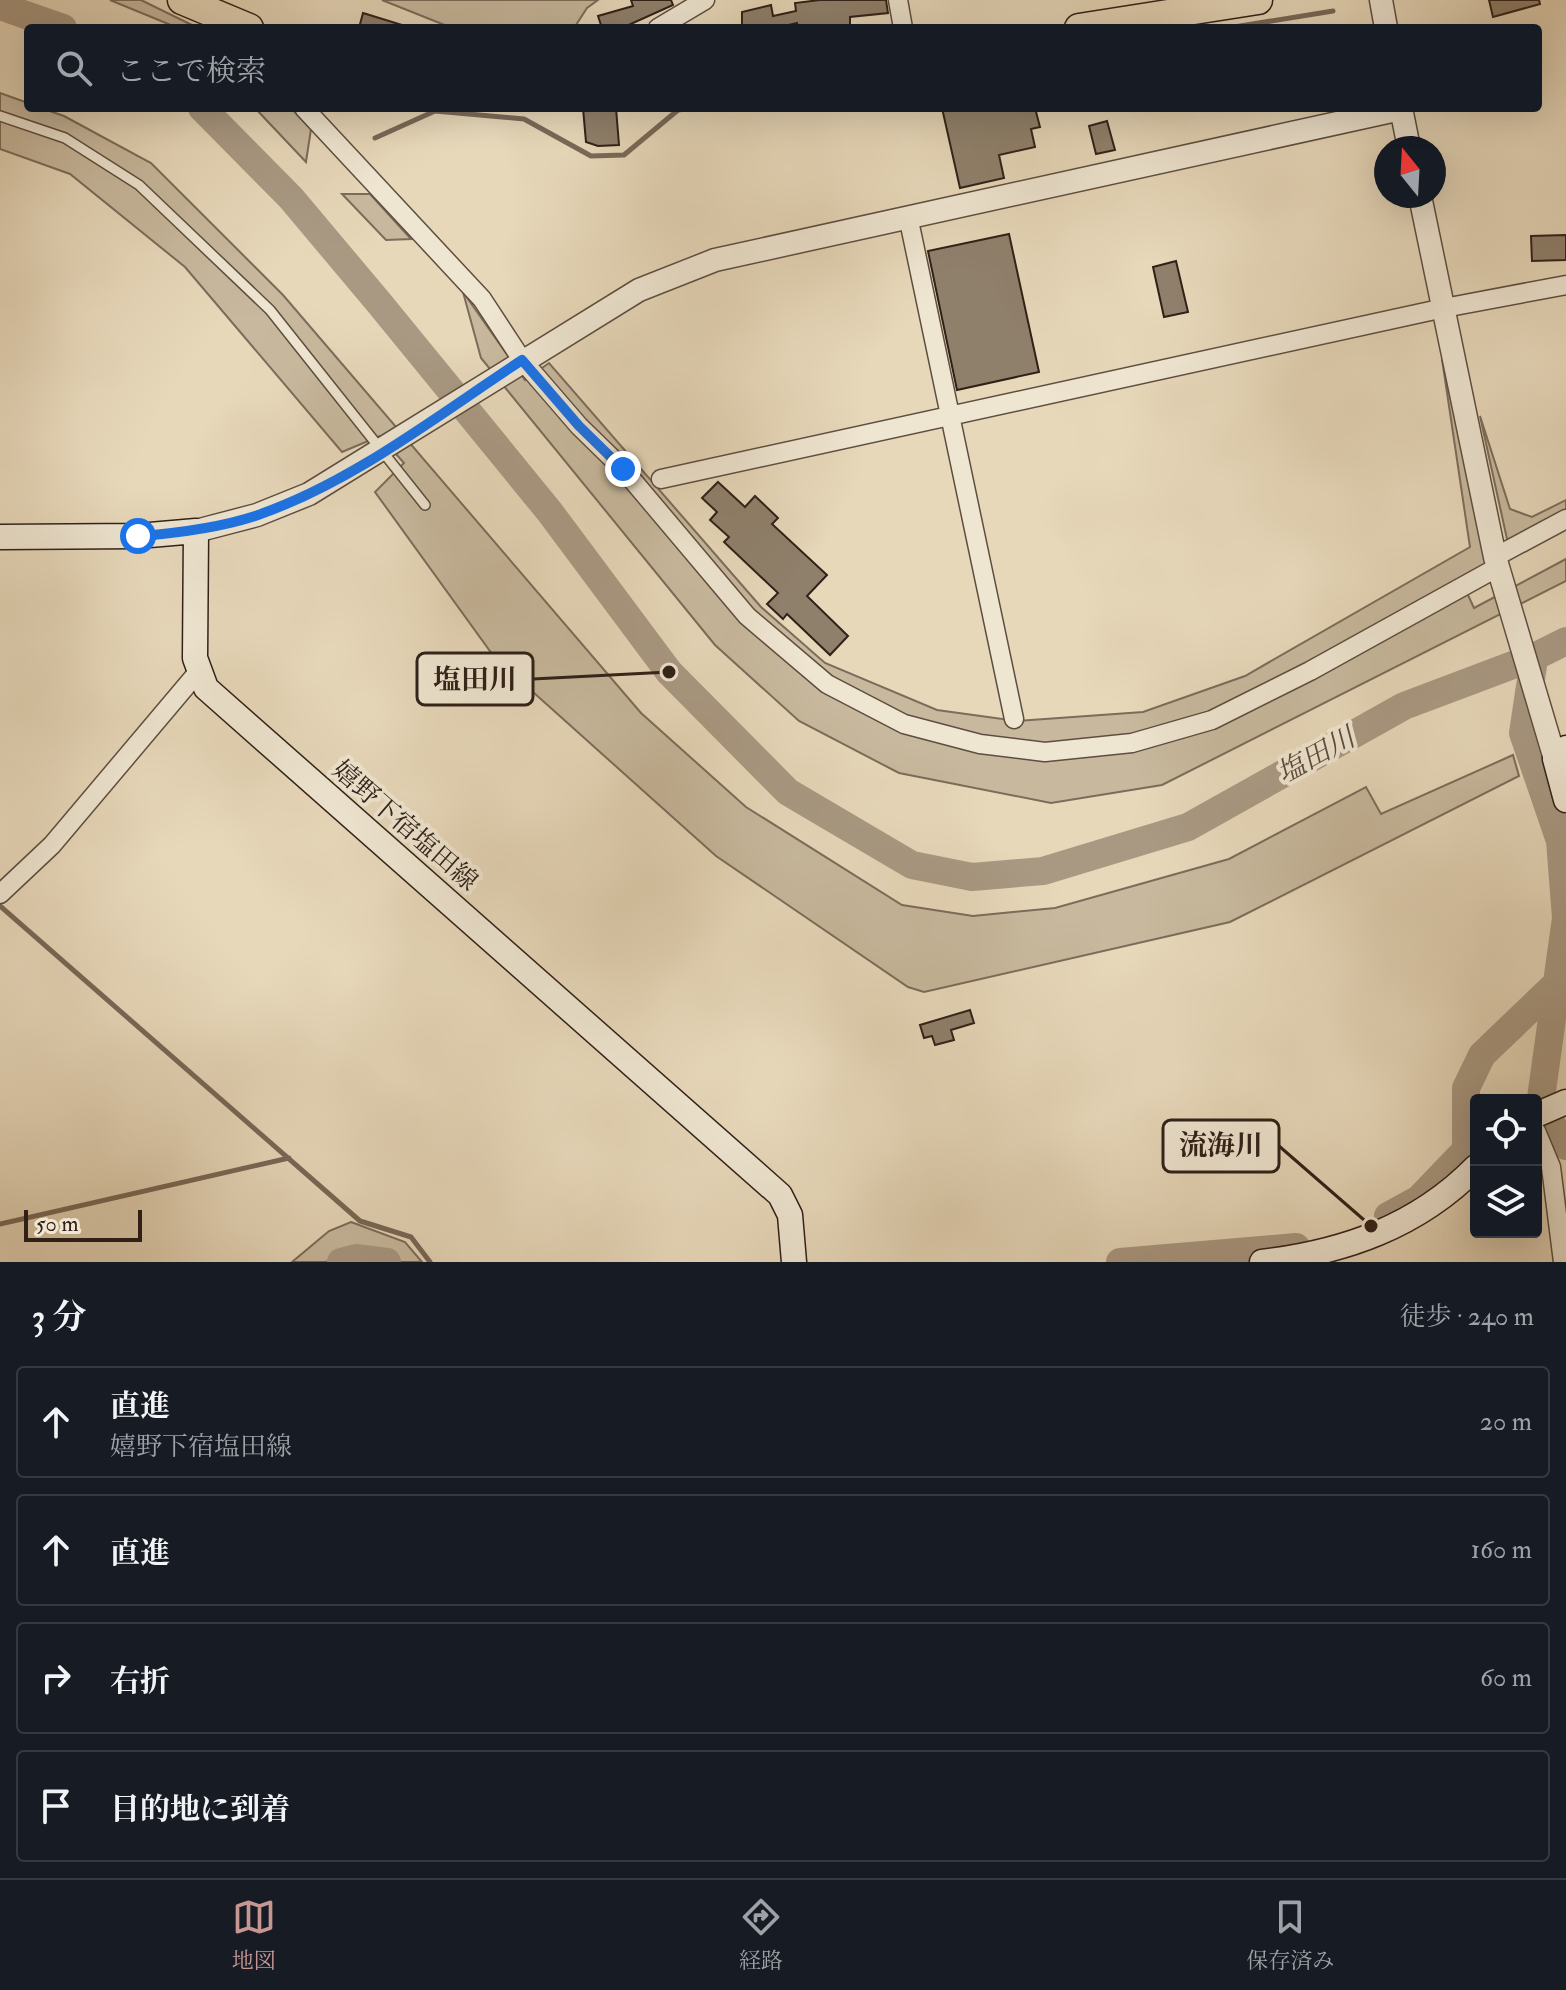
<!DOCTYPE html>
<html lang="ja">
<head>
<meta charset="utf-8">
<style>
	:root { --surface:#171b24; --page:#242831; --text:#f1f3f6; --muted:#9ea1a6; --line:#363941; --accent:#c59692 }
	body { margin:0; font-family:"IM FELL Double Pica","Noto Serif JP",serif; background:var(--page); color:var(--text) }
	.controls { position:absolute; right:24px; bottom:24px; display:grid; overflow:hidden; border-radius:8px; box-shadow:0 8px 32px #0002 }
	.controls button { width:72px; height:72px; display:grid; place-items:center; padding:0; border:0; border-bottom:2px solid var(--line); background:var(--surface); color:var(--text); font:40px sans-serif }
	.compass { position:absolute; left:1374px; top:136px; width:72px; height:72px; border-radius:50%; background:var(--surface); box-shadow:0 8px 32px #0002; rotate:342deg }
	.scale { position:absolute; left:24px; bottom:20px; width:118px; box-sizing:border-box; padding-left:8px; border:4px solid #302018; border-top:0; font-size:22px; line-height:28px; white-space:nowrap; color:#302018; -webkit-text-stroke:6px #efe6d2; paint-order:stroke }
	.stop { position:absolute; width:24px; height:24px; margin:-18px; border:6px solid #1a73e8; border-radius:50%; background:#fff }
	.stop.end { background:#1a73e8; border-color:#fff; box-shadow:0 2px 8px #0008 }
	.list { margin:0; padding:0; list-style:none }
	h2 { display:flex; justify-content:space-between; align-items:center; height:104px; margin:0; padding:0 32px; font-size:34px }
	h2 small { font-size:26px; font-weight:400; color:var(--muted) }
	.list li { display:grid; grid-template-columns:52px 1fr auto; gap:24px; align-items:center; box-sizing:border-box; height:112px; margin:0 16px 16px; padding:0 16px; border:2px solid var(--line); border-radius:8px }
	.list b { display:block; font-size:30px; white-space:nowrap }
	.list p { margin:0; font-size:26px; white-space:nowrap; color:var(--muted) }
	.list em { font-size:26px; font-style:normal; color:var(--muted) }
	.icon { flex:none; width:44px; height:44px; fill:none; stroke:currentColor; stroke-width:2; stroke-linecap:round; stroke-linejoin:round }
	.map { position:relative; flex:none; width:1566px; height:1262px; overflow:hidden }
	.search { position:absolute; background:var(--surface); box-shadow:0 8px 32px #0002; left:24px; right:24px; top:24px; height:88px; display:flex; align-items:center; gap:20px; box-sizing:border-box; padding:0 28px; border-radius:8px; color:var(--muted); font-size:30px }
	.sheet { height:616px; background:var(--surface) }
	nav { display:flex; justify-content:space-around; align-items:center; box-sizing:border-box; height:112px; border-top:2px solid var(--line); background:var(--surface); font-size:22px; color:var(--muted) }
	nav a { display:grid; justify-items:center; gap:4px }
	nav .on { color:var(--accent) }
	.map>svg:first-child { display:block }
	.green { fill:#c8b99e; stroke:#7c6c5b; stroke-width:2 }
	.lines { fill:none; stroke-linecap:round; stroke-linejoin:round }
	.stream { stroke:#796958; stroke-width:5 }
	.river { stroke:#a99983; stroke-width:28 }
	.building { fill:#8f806c; stroke:#302018; stroke-width:2 }
	.service-casing { stroke:#5e4e40; stroke-width:12 }
	.minor-casing { stroke:#5e4e40; stroke-width:21 }
	.tertiary-casing { stroke:#5e4e40; stroke-width:25 }
	.secondary-casing { stroke:#302018; stroke-width:27 }
	.primary-casing { stroke:#302018; stroke-width:31 }
	.service { stroke:#efe6d2; stroke-width:9 }
	.minor { stroke:#efe6d2; stroke-width:18 }
	.tertiary { stroke:#efe6d2; stroke-width:22 }
	.secondary { stroke:#efe6d2; stroke-width:24 }
	.primary { stroke:#e7d8ba; stroke-width:28 }
	.route { stroke:#1a73e8; stroke-width:10 }
	.labels { text-anchor:middle; dominant-baseline:central; stroke-width:8; stroke-linejoin:round; paint-order:stroke }
	.street-label { font-size:26px; fill:#302018; stroke:#efe6d2 }
	.water-label { font-size:28px; font-style:italic; fill:#5a4a3d; stroke:#efe6d2 }
	.leader { fill:none; stroke:#302018; stroke-width:3 }
	.callout-dot { fill:#302018; stroke:#efe6d2; stroke-width:3 }
	.callout { fill:#efe6d2; stroke:#302018; stroke-width:3 }
	.callout-label { font-size:28px; text-anchor:middle; font-weight:bold; fill:#302018 }
</style>
</head>
<body>
<div class="map">
<svg width="1566" height="1262" viewBox="0 0 1566 1262">
	<rect width="100%" height="100%" fill="#e7d8ba"/>
	<filter id="stains"><feTurbulence type="fractalNoise" baseFrequency=".0025" numOctaves="4"/><feColorMatrix values="0 0 0 0 .2 0 0 0 0 .09 0 0 0 0 .02 0 0 0 .5 -.17"/></filter>
	<radialGradient id="worn" r=".72"><stop offset=".6" stop-color="#630" stop-opacity="0"/><stop offset="1" stop-color="#630" stop-opacity=".3"/></radialGradient>
	<path class="green" d="M110,0H141L198,28H178Z
		M382,0H598L587,8L574,28H452Z
		M0,93L28,103V108H41L64,116L151,163L283,295L641,713L746,807L902,905L973,916L1055,908L1229,859L1366,787L1381,814L1513,755L1519,776L1230,922L924,992L908,987L716,856L495,658L375,492L404,463L380,436L342,452L185,267L70,174L0,149Z
		M255,108H291L311,129L306,162Z
		M342,194H370L411,239L386,240Z
		M463,292L525,380L549,363L761,607L825,663L937,710L1017,721L1143,712L1245,676L1470,547L1442,359L1487,564L1461,580L1474,608L1566,559V581L1162,785L1051,803L899,773L799,721L715,645L481,358Z
		M1480,416L1510,509L1532,517L1566,500V518L1528,538L1507,539Z
		M351,1222L405,1242L422,1262H401L393,1254L354,1249L326,1262H292L329,1231Z"/>
	<g class="lines">
		<path class="stream" d="M18,0L62,27
			M1228,28L1333,11
			M375,138L435,111L524,119L591,156L624,155L678,110L695,108
			M0,906L360,1221L411,1237L430,1262
			M0,1224L289,1158"/>
		<path class="river" d="M0,6L63,28
			M202,108L291,198L380,304L549,511L669,672L788,792L912,865L972,877L1043,871L1188,827L1404,706L1534,657L1566,641
			M1533,666L1523,733L1560,841L1566,918L1541,1098
			M1547,1117L1566,1146
			M1388,1216L1419,1199L1466,1150V1088L1482,1055L1555,985
			M341,1262L356,1258L387,1262
			M1120,1262L1296,1247"/>
	</g>
	<path class="building" d="M631,0H671L673,5L622,28H602L598,16L633,6Z
		M820,0H886L888,13L850,17V25L824,28H798L797,23L776,28H742V12L771,5L773,16L796,11L795,3Z
		M1489,0H1539L1540,4L1493,17Z
		M363,13L402,25V28H359Z
		M583,108H616L619,145L598,146L586,142Z
		M942,108H1035L1040,127L1031,129L1035,147L999,155L1004,178L960,188Z
		M1107,121L1115,150L1096,154L1089,126Z
		M1009,234L1039,372L957,390L928,251Z
		M1566,235V260L1532,261L1531,236Z
		M1176,261L1188,312L1164,317L1153,267Z
		M718,482L745,507L755,496L778,518L772,524L827,575L807,596L848,636L830,655L787,614L783,619L767,604L778,593L724,542L729,537L710,520L717,512L702,498Z
		M970,1010L974,1023L951,1030L954,1040L935,1045L932,1036L924,1038L920,1025Z"/>
	<g class="lines">
		<g class="service-casing">
			<path id="service" d="M0,116L65,138L139,185L270,310L425,505"/>
		</g>
		<g class="minor-casing">
			<path id="minor" d="M898,0L903,28
				M658,28L705,0
				M304,108L482,299L522,360L579,426L623,469L747,616L827,684L904,724L980,744L1045,752L1132,743L1212,720L1310,671L1498,567
				M908,216L1014,719
				M661,479L1444,308L1566,285
				M1495,557L1566,519
				M0,894L52,845L198,672
				M1536,1131L1551,1167L1563,1262"/>
		</g>
		<g class="tertiary-casing">
			<path id="tertiary" d="M1381,0L1386,28
				M1401,108L1409,148
				M1420,196L1495,557L1555,759
				M196,531L257,515L309,494L639,290L715,260L1401,109"/>
		</g>
		<g class="secondary-casing">
			<path id="secondary" d="M0,537L138,536L196,531L195,658L206,688L780,1195L790,1215L794,1262
				M1566,748L1555,759L1566,800
				M1536,1115L1566,1102
				M1262,1262C1344,1252 1417,1227 1476,1167"/>
		</g>
		<g class="primary-casing">
			<path id="primary" d="M182,0L249,28
				M1079,28L1258,0"/>
		</g>
		<use href="#service" class="service"/>
		<use href="#minor" class="minor"/>
		<use href="#tertiary" class="tertiary"/>
		<use href="#secondary" class="secondary"/>
		<use href="#primary" class="primary"/>
	</g>
	<g class="lines">
		<path class="route" d="M138,536C179,533 219,528 258,515C353,482 438,415 522,360L579,426L623,469"/>
	</g>
	<g class="labels">
		<g class="street-label">
			<text transform="translate(405 826) rotate(41)">嬉野下宿塩田線</text>
		</g>
		<g class="water-label">
			<text transform="translate(1316 756) rotate(-29)">塩田川</text>
		</g>
	</g>
	<path class="leader" d="M669 672L533 679M1371 1226L1279 1146"/>
	<g class="callout-dot">
		<circle cx="669" cy="672" r="8"/>
		<circle cx="1371" cy="1226" r="8"/>
	</g>
	<g class="callout">
		<rect x="417" y="653" width="116" height="52" rx="8"/>
		<rect x="1163" y="1120" width="116" height="52" rx="8"/>
	</g>
	<g class="callout-label">
		<text x="475" y="689">塩田川</text>
		<text x="1221" y="1155">流海川</text>
	</g>
	<rect width="100%" height="100%" filter="url(#stains)"/>
	<rect width="100%" height="100%" fill="url(#worn)"/>
</svg>
<div class="controls">
<button><svg class="icon" aria-label="locate" viewBox="0 0 24 24"><circle cx="12" cy="12" r="6"/><path d="M12 2v4M12 18v4M2 12h4M18 12h4"/></svg></button>
<button><svg class="icon" aria-label="layers" viewBox="0 0 24 24"><path d="M12 4l9 5-9 5-9-5zM3 14l9 5 9-5"/></svg></button>
</div>
<svg class="compass" viewBox="-18 -18 36 36"><path d="M0-13l5 13h-10z" fill="#e53935"/><path d="M0 13l5-13h-10z" fill="#9ea1a6"/></svg>
<div class="scale">50 m</div>
<div class="stop" style="left:138px;top:536px"></div>
<div class="stop end" style="left:623px;top:469px"></div>
<div class="search"><svg class="icon" aria-label="search" viewBox="0 0 24 24"><circle cx="10" cy="10" r="6"/><path d="M15 15l6 6"/></svg>ここで検索</div>
</div>
<section class="sheet">
<h2>3 分<small>徒歩 · 240 m</small></h2>
<ul class="list">
<li><svg class="icon" aria-label="ahead" viewBox="0 0 24 24"><path d="M12 20V5M6 11l6-6 6 6"/></svg><div><b>直進</b><p>嬉野下宿塩田線</p></div><em>20 m</em></li>
<li><svg class="icon" aria-label="ahead" viewBox="0 0 24 24"><path d="M12 20V5M6 11l6-6 6 6"/></svg><div><b>直進</b></div><em>160 m</em></li>
<li><svg class="icon" aria-label="right" viewBox="0 0 24 24"><path d="M7 20v-9h11M14 6l5 5-5 5"/></svg><div><b>右折</b></div><em>60 m</em></li>
<li><svg class="icon" aria-label="arrive" viewBox="0 0 24 24"><path d="M6 21V4h12l-3 4 3 4H6"/></svg><div><b>目的地に到着</b></div></li>
</ul>
</section>
<nav>
<a class="on"><svg class="icon" aria-label="map" viewBox="0 0 24 24"><path d="M3 6l6-2 6 2 6-2v14l-6 2-6-2-6 2zM9 4v14M15 6v14"/></svg>地図</a>
<a><svg class="icon" aria-label="directions" viewBox="0 0 24 24"><path d="M12 3l9 9-9 9-9-9zM9 14v-3h6M13 9l2 2-2 2"/></svg>経路</a>
<a><svg class="icon" aria-label="saved" viewBox="0 0 24 24"><path d="M7 4h10v16l-5-4-5 4z"/></svg>保存済み</a>
</nav>
</body>
</html>
